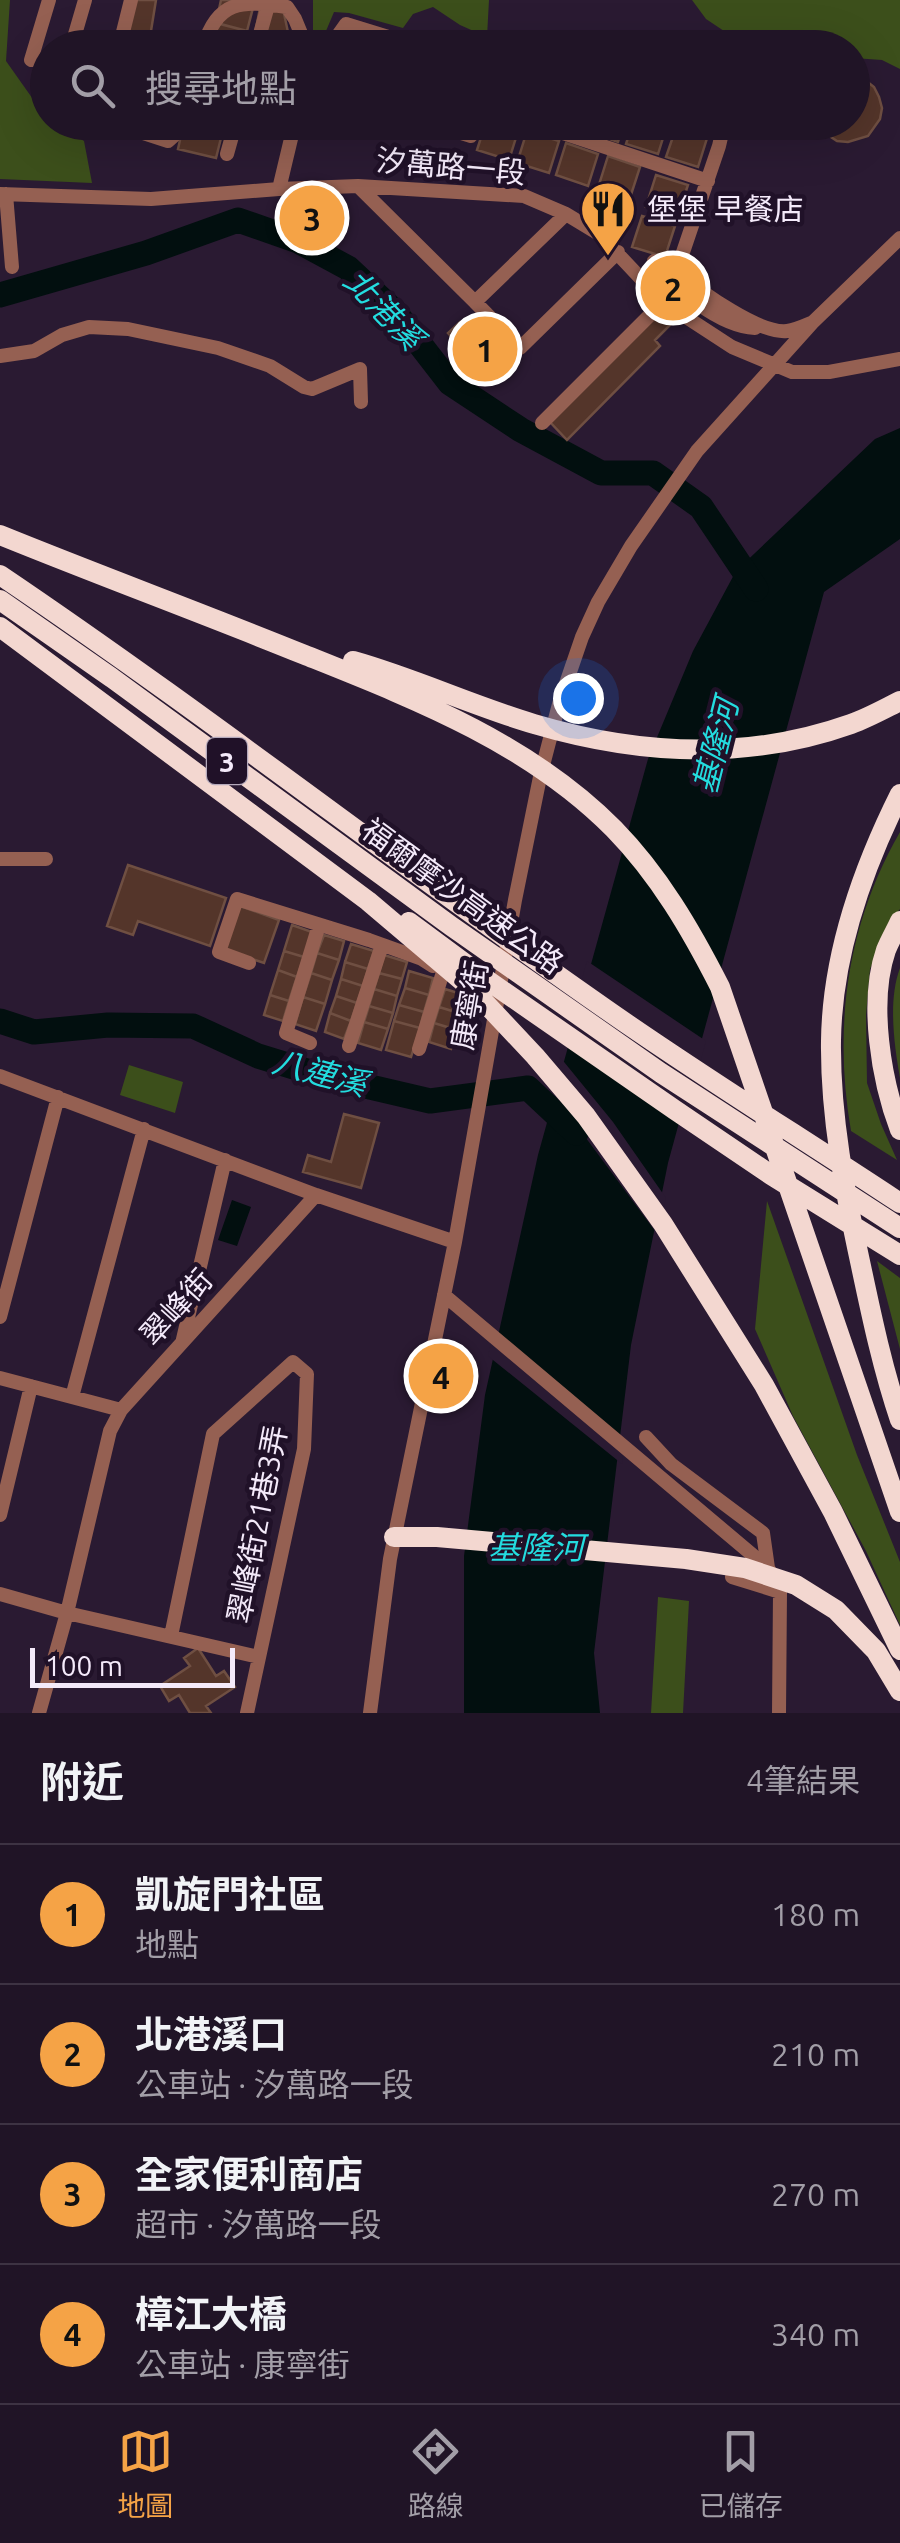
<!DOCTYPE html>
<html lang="zh-TW">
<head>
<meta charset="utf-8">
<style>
	:root { --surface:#201426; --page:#2d2132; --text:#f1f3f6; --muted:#a29ea7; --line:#3d3343; --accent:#f5a346 }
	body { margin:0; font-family:Ubuntu,"Noto Sans TC",sans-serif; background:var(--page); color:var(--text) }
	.scale { position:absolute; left:30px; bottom:25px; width:205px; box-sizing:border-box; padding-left:10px; border:5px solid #f4eafa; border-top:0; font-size:28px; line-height:35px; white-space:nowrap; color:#f4eafa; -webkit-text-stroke:8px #201128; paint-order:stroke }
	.you { position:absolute; left:578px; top:698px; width:35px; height:35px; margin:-25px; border:8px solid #fff; border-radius:50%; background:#1a73e8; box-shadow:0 0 0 15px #1a73e833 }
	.badge { display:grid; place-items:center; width:65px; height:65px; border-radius:50%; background:var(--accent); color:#111; font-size:32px; font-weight:700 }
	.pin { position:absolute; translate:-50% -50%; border:5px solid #fff; box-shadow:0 2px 10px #0006 }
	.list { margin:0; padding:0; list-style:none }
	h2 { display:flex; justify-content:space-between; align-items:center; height:130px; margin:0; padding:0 40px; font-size:42px }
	h2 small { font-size:32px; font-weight:400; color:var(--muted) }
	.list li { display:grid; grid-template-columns:65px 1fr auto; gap:30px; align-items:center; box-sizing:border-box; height:140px; padding:0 40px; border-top:2px solid var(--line) }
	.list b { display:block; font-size:38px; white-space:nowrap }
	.list p { margin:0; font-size:32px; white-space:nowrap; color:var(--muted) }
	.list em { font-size:32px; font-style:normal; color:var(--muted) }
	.icon { flex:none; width:55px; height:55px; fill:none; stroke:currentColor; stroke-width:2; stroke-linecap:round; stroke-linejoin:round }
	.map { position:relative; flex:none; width:900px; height:1713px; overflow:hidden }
	.search { position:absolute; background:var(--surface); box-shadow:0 10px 40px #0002; left:30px; right:30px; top:30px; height:110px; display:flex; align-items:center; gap:25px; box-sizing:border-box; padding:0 35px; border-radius:55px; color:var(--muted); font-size:38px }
	.sheet { height:690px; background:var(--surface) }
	nav { display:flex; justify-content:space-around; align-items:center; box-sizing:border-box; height:140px; border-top:2px solid var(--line); background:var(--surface); font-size:28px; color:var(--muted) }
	nav a { display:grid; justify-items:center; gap:5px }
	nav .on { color:var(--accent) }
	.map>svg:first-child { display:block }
	.green { fill:#3c4f1b }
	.water { fill:#020f0f }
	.pier { fill:#2a1a32 }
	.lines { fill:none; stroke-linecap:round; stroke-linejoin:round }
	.river { stroke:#020f0f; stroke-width:25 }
	.building { fill:#54352a; stroke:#6f4f42; stroke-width:2.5 }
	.minor { stroke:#956052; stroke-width:14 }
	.highway { stroke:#f3d7d0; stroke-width:20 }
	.labels { text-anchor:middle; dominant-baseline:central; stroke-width:9; stroke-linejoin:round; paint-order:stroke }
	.shield { fill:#201128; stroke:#b4a9bb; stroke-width:2.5 }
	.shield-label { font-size:28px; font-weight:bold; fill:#f4eafa }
	.street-label { font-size:30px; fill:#f4eafa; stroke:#201128 }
	.poi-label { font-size:30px; fill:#f4eafa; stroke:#201128; text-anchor:start }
	.water-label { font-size:32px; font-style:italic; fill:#23dcdf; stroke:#201128 }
</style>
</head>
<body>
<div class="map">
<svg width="900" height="1713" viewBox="0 0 900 1713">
	<rect width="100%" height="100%" fill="#2a1a32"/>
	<path class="green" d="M0,0H10L6,61L47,119L48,122L54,123L84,141L92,183L0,179Z
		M313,0H489L487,37L460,25L433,7L413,14L403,28L349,13L334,12L326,31L313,30Z
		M692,0H900V69L882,60L853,58L852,48L815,47L800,44L796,47H748L706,19Z
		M900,832V909L890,922L870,969L866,1015L867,1083L881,1124L897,1160L851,1131C833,1027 847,924 900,832Z
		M900,968V1078C894,1044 888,1000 900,968Z
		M129,1065L183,1082L175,1113L120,1095Z
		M767,1201L857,1455L900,1562V1625L866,1551L793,1416L755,1329Z
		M877,1261L900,1278V1349Z
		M658,1597L689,1601L683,1713H651Z"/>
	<path class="water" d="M900,428V539L824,592L668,1163L631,1345L594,1653L600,1713H464V1556L485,1395L538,1155L648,759L693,651L736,571L875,439Z
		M232,1200L251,1207L237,1246L218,1240Z"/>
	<path class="pier" d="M587,961L706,1041L687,1112L568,1029Z
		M560,1057L613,1122L666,1198L658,1235L551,1091Z
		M494,1330L625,1440L622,1464L488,1356Z"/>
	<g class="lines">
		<path class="river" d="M0,295L146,253L238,220L298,241L348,268L395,312L450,383L521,430L601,473H653L701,507L756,589
			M0,1021L34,1032L108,1025L193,1026L258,1056L323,1076L430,1101L528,1088L576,1133"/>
	</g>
	<path class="building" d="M133,0H156L150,37L127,32Z
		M221,0H255L247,31L216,23Z
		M261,3L283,9L291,46L254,38Z
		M209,21L247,31L243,48H202Z
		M127,32L150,37L148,48H124Z
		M254,38L291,46L290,48H252Z
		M852,77L865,80L874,87L879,97L882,108L880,119L868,136L848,142L837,141L828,135L819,122H852Z
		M184,122H225L216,158L178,149Z
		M237,122H274L272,132L236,125Z
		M486,122H501L519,128L509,160L477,150Z
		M589,122H624L618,142L586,131Z
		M633,122H668L658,154L626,144Z
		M677,125L708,135L698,167L666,157Z
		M527,131L559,141L549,173L517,163Z
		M566,143L598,154L588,186L556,175Z
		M608,156L640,167L630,198L598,188Z
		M656,175L688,185L677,217L646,207Z
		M642,216L675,226L665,257L632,247Z
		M657,313L670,325L655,340L660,346L567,440L550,422Z
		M460,322L476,340L489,328L517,358L492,381L448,333Z
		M128,865L226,898L210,946L138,921L133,935L107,926Z
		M240,906L279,920L264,963L225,950Z
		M292,925L312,932L304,957L284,951Z
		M324,935L344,941L339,960L317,953Z
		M351,944L374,951L368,969L345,962Z
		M284,951L304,957L297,977L278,970Z
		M317,953L339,960L332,980L311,973Z
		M384,955L407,962L402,979L379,973Z
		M345,962L368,969L363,986L341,979Z
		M278,970L297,977L289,1001L270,995Z
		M409,971L433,978L429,995L405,988Z
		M311,973L332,980L325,1004L303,997Z
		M379,973L402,979L397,996L374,989Z
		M341,979L363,986L357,1003L336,996Z
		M405,988L429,995L424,1012L399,1005Z
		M374,989L397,996L393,1013L369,1006Z
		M445,989L468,996L462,1014L439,1007Z
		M270,995L289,1001L283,1021L264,1015Z
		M336,996L357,1003L351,1021L330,1013Z
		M303,997L325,1004L316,1031L295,1024Z
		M399,1005L424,1012L420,1028L394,1021Z
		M369,1006L393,1013L388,1029L364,1022Z
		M439,1007L462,1014L457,1030L434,1023Z
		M330,1013L351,1021L344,1039L325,1032Z
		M394,1021L420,1028L411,1057L386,1050Z
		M364,1022L388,1029L381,1050L358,1043Z
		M434,1023L457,1030L451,1049L429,1042Z
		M344,1114L379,1123L361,1188L303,1172L308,1155L331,1162Z
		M198,1648L216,1676L224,1671L235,1687L206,1706L211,1713H190L179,1695L169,1701L160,1686L190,1666L184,1658Z"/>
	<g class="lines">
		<path class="minor" d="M71,48L85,0
			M119,48L131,0
			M203,48C217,0 241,0 287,7L295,19L307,48
			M256,48L269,2
			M329,48L346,24L424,48
			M31,60L49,0
			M117,122L128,128L168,141L178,132L181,122
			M426,122L471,136
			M530,122L708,181
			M707,122L713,124L722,133L719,146L679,264L680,274C701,292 759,334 787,331C795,330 804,326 811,323
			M227,154L236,122
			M358,186L475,302L566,214
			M279,189L295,122
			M0,194L151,199L279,189L358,186L524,196L566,214L599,234L663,302L732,347L792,372H829L900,359
			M6,194L12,267
			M654,261C675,289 719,326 755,328
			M475,302L520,348L618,252
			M0,356L34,351L62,335L89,327L128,329L218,348L270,366L304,387L312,389L360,369L361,402
			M542,423L663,302
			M0,859H46
			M249,963L219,952L237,899L369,940L422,959L433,966
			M310,1043L286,1033L319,925
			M349,1046L382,945
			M419,1049L443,972
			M0,1076L316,1195
			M444,1295L768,1568L780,1592L779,1713
			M0,1317L58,1097
			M183,1339L225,1160
			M0,1378L121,1410
			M72,1397L144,1129
			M646,1437L671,1464L763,1533L768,1568
			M0,1515L31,1386
			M732,1577L780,1592
			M0,1594L67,1613L259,1657
			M171,1636L213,1434L293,1362L307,1374L304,1449L247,1713
			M39,1713L67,1613L110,1431L121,1410L316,1195L455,1242
			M370,1713L390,1559L455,1242L515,900L540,777L559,704L582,637L598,602L631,546L697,451L812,323L900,238"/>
		<path class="highway" d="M0,535C101,576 204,614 305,655C415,699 529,743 614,829C659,875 691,930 720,987L900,1512
			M0,575C203,712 396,863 597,1003C696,1073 799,1136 900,1203
			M0,600L112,678L451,926L661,1073L900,1228
			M0,627L368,901L473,990L535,1056L586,1116L663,1224L764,1385L833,1512L900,1650
			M353,661C414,678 473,706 534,724C639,755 747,761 851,724C868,718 884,709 900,701
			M900,794C862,870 832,955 831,1041C830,1116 845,1192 861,1266C872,1318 883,1370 900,1420
			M900,921C896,930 890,940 886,950C868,1002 881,1080 900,1130
			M409,922L490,982L675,1110L771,1175L900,1255
			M394,1537H437L686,1559L745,1568L796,1585L836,1610L876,1651L900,1691"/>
	</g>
	<defs>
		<g id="restaurant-pin" transform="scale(2.875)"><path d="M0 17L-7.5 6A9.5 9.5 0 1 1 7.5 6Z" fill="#f5a346" stroke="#201128"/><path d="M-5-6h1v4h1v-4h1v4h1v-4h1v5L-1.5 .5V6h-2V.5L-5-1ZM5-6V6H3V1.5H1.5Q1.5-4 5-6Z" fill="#111"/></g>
	</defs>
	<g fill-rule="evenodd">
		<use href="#restaurant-pin" x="608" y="209"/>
	</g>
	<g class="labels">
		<rect class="shield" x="207" y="738" width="40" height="46" rx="8"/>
		<g class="shield-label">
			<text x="227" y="761">3</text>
		</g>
		<g class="street-label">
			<text transform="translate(451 166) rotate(5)">汐萬路一段</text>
			<text transform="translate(463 896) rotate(36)">福爾摩沙高速公路</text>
			<text transform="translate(469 1005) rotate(-80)">康寧街</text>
			<text transform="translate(176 1307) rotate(-48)">翠峰街</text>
			<text transform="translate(257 1524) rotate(-79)">翠峰街21巷3弄</text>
		</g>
		<g class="poi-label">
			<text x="647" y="209">堡堡 早餐店</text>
		</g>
		<g class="water-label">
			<text transform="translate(384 309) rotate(46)">北港溪</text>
			<text transform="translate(715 746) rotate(-76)">基隆河</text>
			<text transform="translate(320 1072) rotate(15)">八連溪</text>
			<text x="536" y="1547">基隆河</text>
		</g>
	</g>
</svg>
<div class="scale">100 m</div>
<div class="you"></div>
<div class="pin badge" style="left:485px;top:349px">1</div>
<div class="pin badge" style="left:673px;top:288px">2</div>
<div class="pin badge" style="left:312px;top:218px">3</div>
<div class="pin badge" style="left:441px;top:1376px">4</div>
<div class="search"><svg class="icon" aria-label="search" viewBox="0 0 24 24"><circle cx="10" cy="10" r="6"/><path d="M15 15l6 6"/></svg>搜尋地點</div>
</div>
<section class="sheet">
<h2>附近<small>4筆結果</small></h2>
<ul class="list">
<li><span class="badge">1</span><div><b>凱旋門社區</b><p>地點</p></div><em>180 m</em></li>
<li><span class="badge">2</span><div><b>北港溪口</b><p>公車站 · 汐萬路一段</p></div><em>210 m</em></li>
<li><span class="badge">3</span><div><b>全家便利商店</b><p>超市 · 汐萬路一段</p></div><em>270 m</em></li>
<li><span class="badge">4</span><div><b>樟江大橋</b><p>公車站 · 康寧街</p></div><em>340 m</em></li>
</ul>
</section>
<nav>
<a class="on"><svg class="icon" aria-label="map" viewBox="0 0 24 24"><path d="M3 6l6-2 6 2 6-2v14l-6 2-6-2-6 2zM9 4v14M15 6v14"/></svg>地圖</a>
<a><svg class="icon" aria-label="directions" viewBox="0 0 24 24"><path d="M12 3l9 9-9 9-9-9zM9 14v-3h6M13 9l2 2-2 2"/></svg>路線</a>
<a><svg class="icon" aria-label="saved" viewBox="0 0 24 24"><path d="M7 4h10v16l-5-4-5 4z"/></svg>已儲存</a>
</nav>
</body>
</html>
